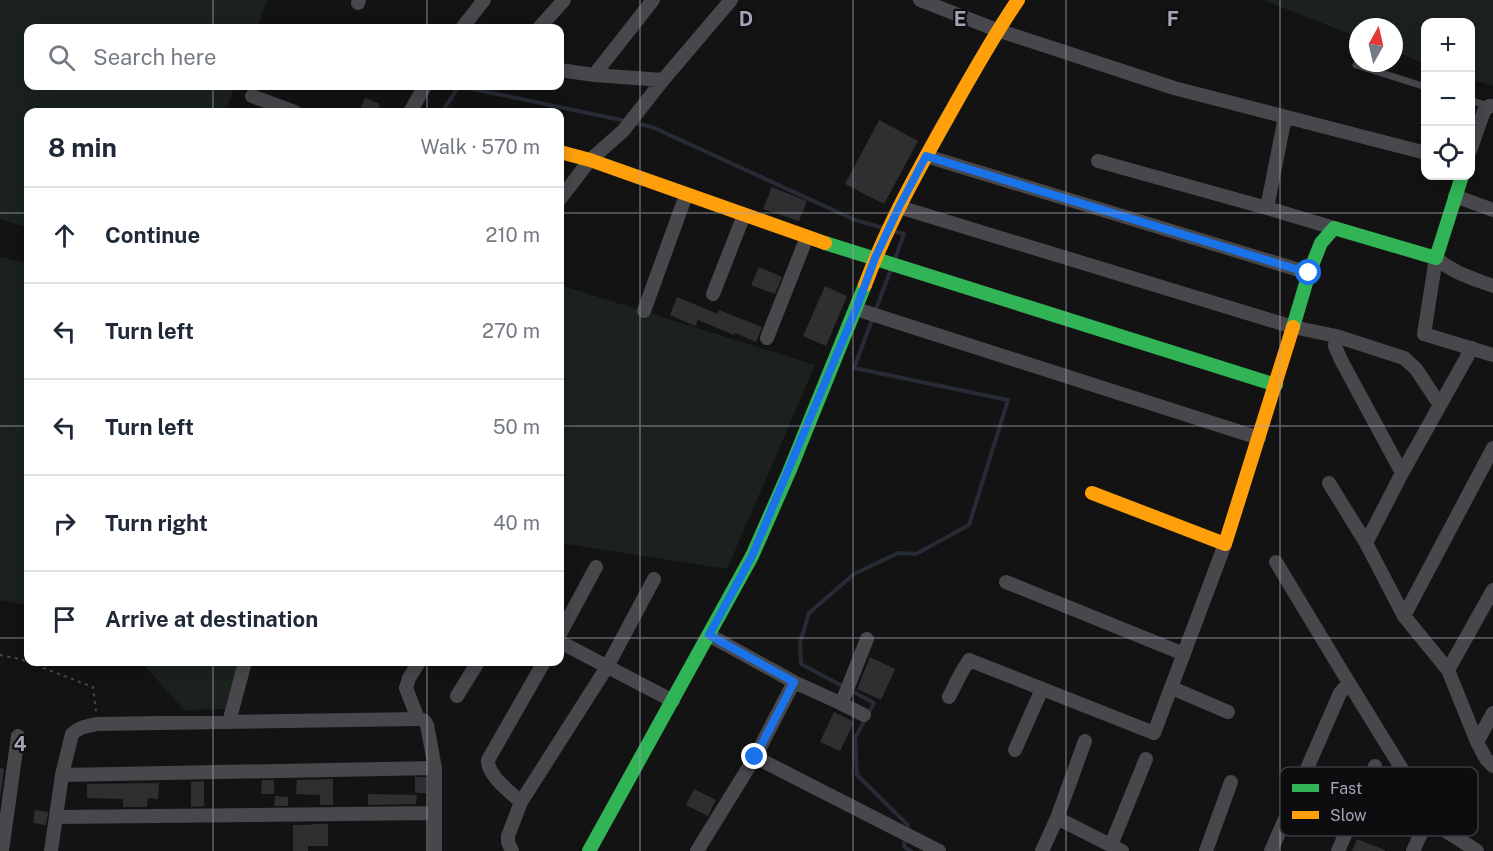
<!DOCTYPE html>
<html lang="en">
<head>
<meta charset="utf-8">
<style>
	:root { --surface:#fff; --page:#f2f2f3; --text:#1f2937; --muted:#747a83; --line:#e0e1e3 }
	body { margin:0; font-family:"Public Sans",sans-serif; background:var(--page); color:var(--text) }
	.controls { position:absolute; right:18px; top:18px; display:grid; overflow:hidden; border-radius:12px; box-shadow:0 3px 15px #0003 }
	.controls button { width:54px; height:54px; display:grid; place-items:center; padding:0; border:0; border-bottom:2px solid var(--line); background:var(--surface); color:var(--text); font:30px sans-serif }
	.compass { position:absolute; left:1349px; top:18px; width:54px; height:54px; border-radius:50%; background:var(--surface); box-shadow:0 3px 15px #0003; rotate:8deg }
	.stop { position:absolute; width:18px; height:18px; margin:-14px; border:4px solid #1a73e8; border-radius:50%; background:#fff }
	.stop.end { background:#1a73e8; border-color:#fff; box-shadow:0 2px 6px #0008 }
	.list { margin:0; padding:0; list-style:none }
	h2 { display:flex; justify-content:space-between; align-items:center; height:78px; margin:0; padding:0 24px; font-size:26px }
	h2 small { font-size:20px; font-weight:400; color:var(--muted) }
	.list li { display:grid; grid-template-columns:39px 1fr auto; gap:18px; align-items:center; box-sizing:border-box; height:96px; padding:0 24px; border-top:2px solid var(--line) }
	.list b { display:block; font-size:22px; white-space:nowrap }
	.list em { font-size:20px; font-style:normal; color:var(--muted) }
	.icon { flex:none; width:33px; height:33px; fill:none; stroke:currentColor; stroke-width:2; stroke-linecap:round; stroke-linejoin:round }
	.map { position:relative; flex:none; width:1493px; height:851px; overflow:hidden }
	.search { position:absolute; background:var(--surface); box-shadow:0 3px 15px #0003; left:24px; top:24px; width:540px; height:66px; display:flex; align-items:center; gap:15px; box-sizing:border-box; padding:0 21px; border-radius:12px; color:var(--muted); font-size:22px }
	.panel { position:absolute; background:var(--surface); box-shadow:0 3px 15px #0003; left:24px; top:108px; width:540px; height:558px; border-radius:12px }
	.map>svg:first-child { display:block }
	.green { fill:#1b221d }
	.lines { fill:none; stroke-linecap:round; stroke-linejoin:round }
	.stream { stroke:#262b35; stroke-width:4 }
	.building { fill:#2f2f31 }
	.path { stroke:#49494e; stroke-width:2; stroke-dasharray:3 4.5; stroke-linecap:butt }
	.lane { stroke:#47474c; stroke-width:7 }
	.street { stroke:#47474c; stroke-width:14 }
	.fast { stroke:#30b455; stroke-width:14 }
	.slow { stroke:#ff9f0a; stroke-width:14 }
	.route { stroke:#1a73e8; stroke-width:8 }
	.grid { fill:none; stroke:#a3a4b5; stroke-width:1.5; stroke-opacity:0.55 }
	.key { fill:#0d0d0f; stroke:#3a3a41; stroke-width:1.5 }
	.key-label { font-size:16px; fill:#a3a4b5 }
	.grid-label { font-size:20px; text-anchor:middle; font-weight:bold; fill:#a3a4b5; stroke:#0d0d0f; stroke-width:4.5; stroke-linejoin:round; paint-order:stroke }
</style>
</head>
<body>
<div class="map">
<svg width="1493" height="851" viewBox="0 0 1493 851">
	<rect width="100%" height="100%" fill="#131313"/>
	<path class="green" d="M0,0H267L257,28H28V86H235L225,112H28V228L0,219Z
		M1263,0H1493V86L1471,79L1470,22H1426L1425,64L1394,51V27H1358V37Z
		M0,257L28,263V605L0,600Z
		M560,285L815,365L727,569L560,543Z
		M132,662H239L227,709L184,710L144,665Z"/>
	<g class="lines">
		<path class="stream" d="M442,112L459,86L626,121
			M634,123L652,127L855,220L883,228
			M893,231L904,234L895,259
			M891,269L854,368L1008,400L969,525L916,554L898,553L854,574L809,613L800,643L801,664L874,703L855,738L857,775L908,825L906,830
			M905,837L904,847L911,851"/>
	</g>
	<path class="building" d="M365,98L380,104L377,112H359Z
		M879,120L918,141L884,204L845,184Z
		M772,187L807,201L799,221L763,209Z
		M759,267L782,277L775,294L751,285Z
		M825,286L847,296L826,346L803,336Z
		M677,297L718,314L719,310L762,327L756,342L735,333L734,335L698,320L695,326L670,315Z
		M870,657L895,669L881,700L857,689Z
		M834,712L854,722L840,751L820,742Z
		M0,768L4,769L0,799Z
		M415,777H426V793H415Z
		M333,779V805H320V795L296,794L297,780Z
		M262,780H274V794H261Z
		M204,781V806L191,807V782Z
		M159,783L158,799L148,798L147,807H123V799L87,798V784Z
		M694,789L716,800L708,816L686,805Z
		M368,794L417,795L416,804L368,805Z
		M275,796L288,797V806H274Z
		M35,810L48,812L46,825L33,823Z
		M311,824H328V846H308V851H293V825H311Z
		M1357,839L1385,850V851H1352Z"/>
	<g class="lines">
		<path class="path" d="M0,655L20,659L93,687L96,712"/>
		<path class="lane" d="M1356,65L1426,87
			M1470,100L1488,106"/>
		<path class="street" d="M920,0L997,30L1174,88L1426,153
			M358,3L359,0
			M462,28L484,0
			M539,28L564,0
			M560,70L594,75L663,80
			M594,75L653,0
			M252,96L295,112
			M410,112L425,86
			M1285,117L1267,208L1334,228
			M1470,151L1484,111L1489,106H1493
			M926,156L1309,273
			M1098,161L1267,208
			M1455,196L1493,210
			M560,199L590,160L623,131L663,80L731,0
			M899,207L1293,327L1336,336L1404,358L1416,369L1440,405
			M1436,258L1424,334L1493,355
			M1436,258C1453,273 1472,278 1493,286
			M713,294L744,215
			M856,309L1259,438
			M644,311L686,195
			M1336,336L1335,346L1341,360L1402,473
			M767,338L807,237
			M1329,483L1366,543L1404,616L1448,670L1477,742L1486,759L1493,766
			M1366,543L1402,473L1472,348
			M1276,562L1349,683
			M1006,582L1184,654
			M1404,616L1493,448
			M560,634L596,567
			M560,642L673,701
			M1448,670L1493,590
			M794,682L840,703L844,697L867,639
			M1172,688L1228,712
			M457,696L478,662
			M949,697L960,675L969,660L1154,733L1225,544
			M840,703L864,715
			M418,719L406,688L409,678L419,662
			M229,722L245,662
			M1477,742L1493,713
			M1015,750L1042,689
			M755,757L939,851
			M62,775L435,768
			M521,802L607,667L654,579
			M56,817L434,813
			M1057,818L1122,851
			M1111,845L1146,759
			M2,851L18,736
			M51,851L62,775L72,734C79,727 87,726 97,724L418,719C423,719 425,720 427,725L435,768V851
			M512,851L508,842V836L521,802C510,792 487,775 488,760L544,662
			M697,851L755,757L794,682L709,635
			M1042,851L1057,818L1085,741
			M1206,851L1231,782
			M1271,851L1340,693L1349,683L1405,774L1431,812L1446,831L1477,851
			M1338,851L1375,766
			M1413,851L1431,812"/>
		<path class="fast" d="M825,243L1276,385
			M1293,327L1309,273L1321,243L1334,228L1436,258L1462,176
			M589,851L752,556L789,472L865,285"/>
		<path class="slow" d="M560,152L590,160L825,243
			M865,285C887,226 917,172 948,117C970,78 992,38 1018,0
			M1092,493L1225,544L1293,327"/>
	</g>
	<g class="lines">
		<path class="route" d="M755,757L794,682L709,635L752,556L856,309L875,258L899,207L926,156L1309,273"/>
	</g>
	<path class="grid" d="M213,0V28M427,0V28M640,0V851M853,0V851M1066,0V851M1280,0V851M213,86V112M427,86V112M0,213H28M560,213H1493M0,426H28M560,426H1493M0,638H28M560,638H1493M213,662V851M427,662V851"/>
	<rect x="1280" y="767" width="198" height="69" rx="9" class="key"/>
	<rect x="1292" y="784" width="27" height="8" fill="#30b455"/>
	<rect x="1292" y="811" width="27" height="8" fill="#ff9f0a"/>
	<g class="key-label">
		<text x="1330" y="794">Fast</text>
		<text x="1330" y="821">Slow</text>
	</g>
	<g class="grid-label">
		<text x="746" y="26">D</text>
		<text x="960" y="26">E</text>
		<text x="1173" y="26">F</text>
		<text x="20" y="751">4</text>
	</g>
</svg>
<div class="controls">
<button>+</button>
<button>−</button>
<button><svg class="icon" aria-label="locate" viewBox="0 0 24 24"><circle cx="12" cy="12" r="6"/><path d="M12 2v4M12 18v4M2 12h4M18 12h4"/></svg></button>
</div>
<svg class="compass" viewBox="-18 -18 36 36"><path d="M0-13l5 13h-10z" fill="#e53935"/><path d="M0 13l5-13h-10z" fill="#747a83"/></svg>
<div class="stop" style="left:1309px;top:273px"></div>
<div class="stop end" style="left:755px;top:757px"></div>
<div class="search"><svg class="icon" aria-label="search" viewBox="0 0 24 24"><circle cx="10" cy="10" r="6"/><path d="M15 15l6 6"/></svg>Search here</div>
<section class="panel">
<h2>8 min<small>Walk · 570 m</small></h2>
<ul class="list">
<li><svg class="icon" aria-label="ahead" viewBox="0 0 24 24"><path d="M12 20V5M6 11l6-6 6 6"/></svg><div><b>Continue</b></div><em>210 m</em></li>
<li><svg class="icon" aria-label="left" viewBox="0 0 24 24"><path d="M17 20v-9H6M10 6l-5 5 5 5"/></svg><div><b>Turn left</b></div><em>270 m</em></li>
<li><svg class="icon" aria-label="left" viewBox="0 0 24 24"><path d="M17 20v-9H6M10 6l-5 5 5 5"/></svg><div><b>Turn left</b></div><em>50 m</em></li>
<li><svg class="icon" aria-label="right" viewBox="0 0 24 24"><path d="M7 20v-9h11M14 6l5 5-5 5"/></svg><div><b>Turn right</b></div><em>40 m</em></li>
<li><svg class="icon" aria-label="arrive" viewBox="0 0 24 24"><path d="M6 21V4h12l-3 4 3 4H6"/></svg><div><b>Arrive at destination</b></div></li>
</ul>
</section>
</div>
</body>
</html>
